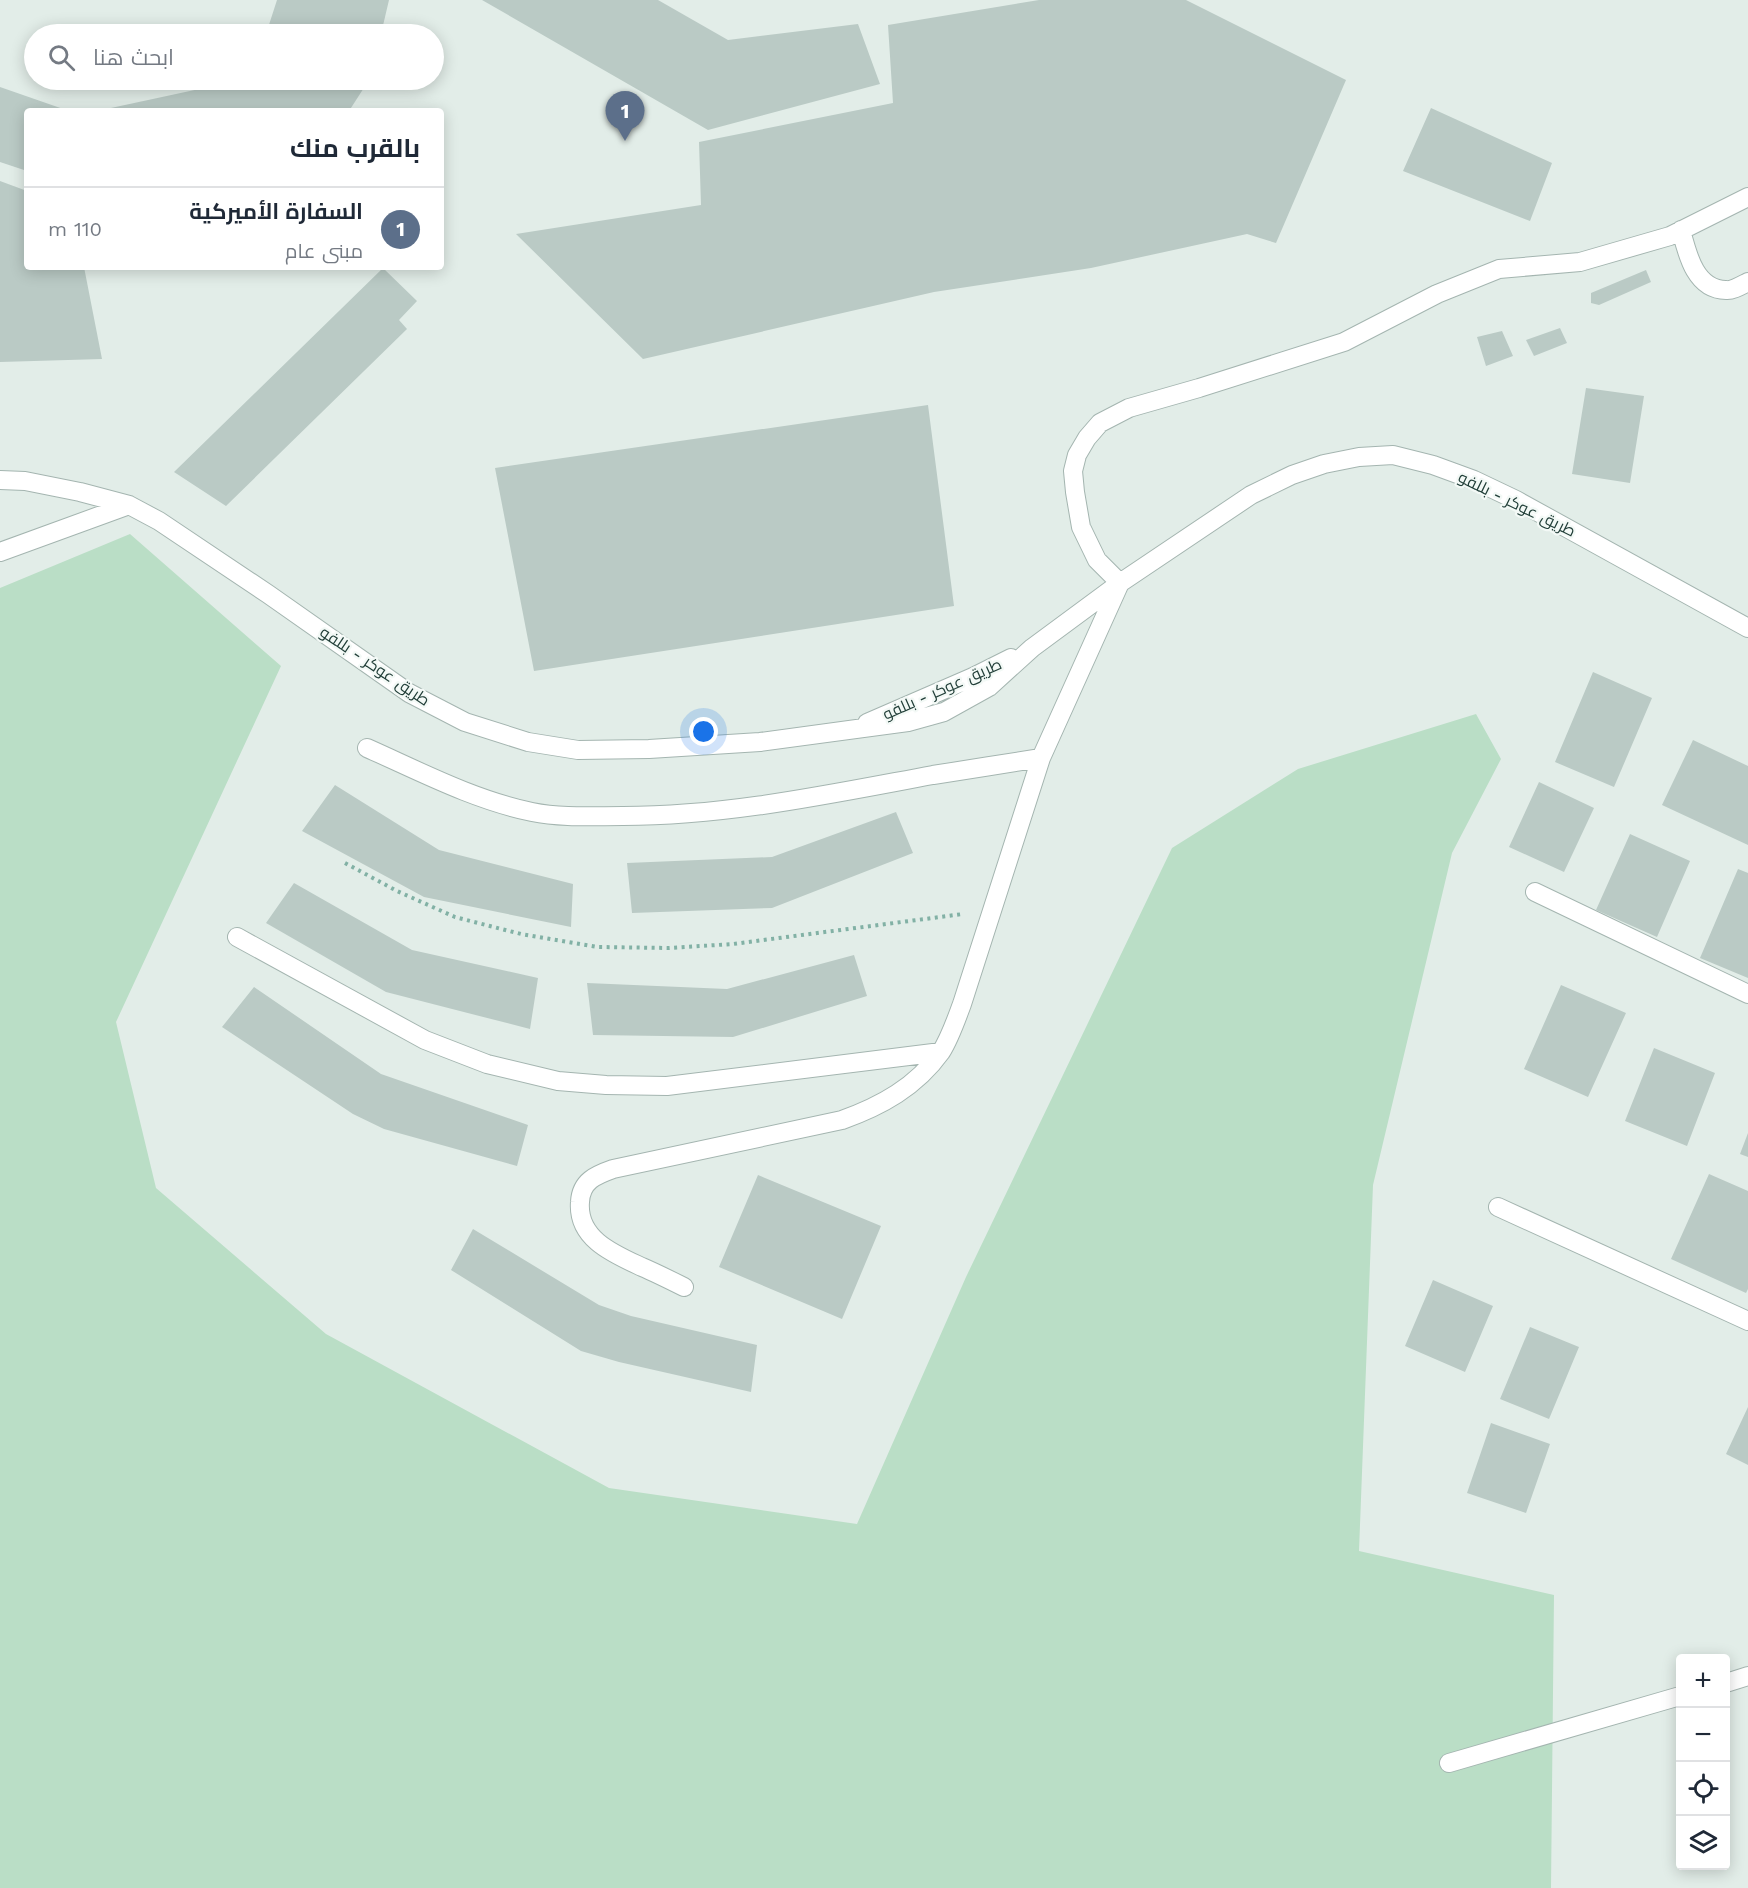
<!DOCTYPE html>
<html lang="ar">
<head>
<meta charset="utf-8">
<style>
	:root { --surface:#fff; --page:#f2f2f3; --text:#1f2937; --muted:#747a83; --line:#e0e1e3; --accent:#2563eb }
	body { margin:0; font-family:"Work Sans",Cairo,sans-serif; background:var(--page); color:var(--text); direction:rtl }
	.controls { position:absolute; right:18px; bottom:18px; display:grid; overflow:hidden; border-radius:6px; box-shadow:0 3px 15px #0003 }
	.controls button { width:54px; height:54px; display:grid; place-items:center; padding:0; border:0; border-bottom:2px solid var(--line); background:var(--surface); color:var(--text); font:30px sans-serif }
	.you { position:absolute; left:704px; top:732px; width:21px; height:21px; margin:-15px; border:4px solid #fff; border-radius:50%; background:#1a73e8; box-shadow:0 0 0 9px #1a73e833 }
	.badge { display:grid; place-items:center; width:39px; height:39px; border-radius:50%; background:var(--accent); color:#fff; font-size:20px; font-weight:700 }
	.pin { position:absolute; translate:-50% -50px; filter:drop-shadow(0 2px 3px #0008) }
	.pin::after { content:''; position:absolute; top:32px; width:21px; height:18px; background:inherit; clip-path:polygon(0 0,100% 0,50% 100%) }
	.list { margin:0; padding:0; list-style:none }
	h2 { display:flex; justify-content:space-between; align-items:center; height:78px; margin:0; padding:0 24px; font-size:26px }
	h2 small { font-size:20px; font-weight:400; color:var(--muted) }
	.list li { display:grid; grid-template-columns:39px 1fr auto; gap:18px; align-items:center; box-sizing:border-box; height:84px; padding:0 24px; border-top:2px solid var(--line) }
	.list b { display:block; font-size:22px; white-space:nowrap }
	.list p { margin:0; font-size:20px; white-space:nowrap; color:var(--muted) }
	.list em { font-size:20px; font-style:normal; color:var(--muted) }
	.icon { flex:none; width:33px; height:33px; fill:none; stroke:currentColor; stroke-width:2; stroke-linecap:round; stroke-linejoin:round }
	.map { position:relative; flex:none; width:1748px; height:1888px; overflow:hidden; direction:ltr }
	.search { position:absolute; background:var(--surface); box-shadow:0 3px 15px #0003; left:24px; top:24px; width:420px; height:66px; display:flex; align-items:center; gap:15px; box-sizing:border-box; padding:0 21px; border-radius:33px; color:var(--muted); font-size:22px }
	.panel { position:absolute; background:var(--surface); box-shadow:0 3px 15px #0003; left:24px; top:108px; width:420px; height:162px; border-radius:6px; direction:rtl }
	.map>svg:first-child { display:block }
	.green { fill:#badec6 }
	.building { fill:#bacac5 }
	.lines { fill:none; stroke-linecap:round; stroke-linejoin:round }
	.minor-casing { stroke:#a4b5b0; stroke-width:20 }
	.path { stroke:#82b1a5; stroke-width:4; stroke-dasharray:3 4.5; stroke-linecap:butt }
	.minor { stroke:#fff; stroke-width:18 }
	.labels { text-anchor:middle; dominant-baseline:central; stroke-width:4.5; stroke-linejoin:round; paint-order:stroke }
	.street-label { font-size:16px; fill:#213e38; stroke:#f3f9f6 }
</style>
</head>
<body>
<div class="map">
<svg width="1748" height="1888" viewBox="0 0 1748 1888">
	<rect width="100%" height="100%" fill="#e2ede8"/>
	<path class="green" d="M130,534L281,666L116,1022L156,1188L326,1334L609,1488L857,1524L966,1277L1172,848L1298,769L1476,714L1501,759L1452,853L1373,1185L1359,1551L1554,1595L1551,1888H0V588Z"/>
	<path class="building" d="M277,0H389L381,34H266Z
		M482,0H658L728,40L858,24L880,84L708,130Z
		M1039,0H1186L1346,80L1276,243L1247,234L1091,268L934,292L643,359L516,234L701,205L699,142L893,103L888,25Z
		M241,80H369L349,111H97Z
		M0,87L69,111H27V171L0,162Z
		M1431,108L1552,163L1530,221L1403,171Z
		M0,181L27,191V267H84L102,359L0,362Z
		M383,268L417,301L399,320L407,329L226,506L174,472Z
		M1646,270L1651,282L1599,305L1591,303V293Z
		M1560,328L1567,343L1534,356L1526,340Z
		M1502,331L1513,356L1486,366L1477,337Z
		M1586,388L1644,396L1630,483L1572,474Z
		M928,405L954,606L534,671L495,468Z
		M1593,672L1652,698L1614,787L1555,762Z
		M1693,740L1748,766V845L1662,805Z
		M1539,782L1594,808L1564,872L1509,847Z
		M335,785L439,850L573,884L571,927L424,897L302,831Z
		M896,812L913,853L772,908L632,913L627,863L772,857Z
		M1630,834L1690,861L1657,937L1596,910Z
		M1738,869L1748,873V978L1700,958Z
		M294,883L412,950L538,978L530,1029L386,992L266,923Z
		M854,955L867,996L733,1037L593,1035L587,983L727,989Z
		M1561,985L1626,1013L1588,1097L1524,1069Z
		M254,987L381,1074L528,1125L517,1166L384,1129L353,1114L222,1027Z
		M1654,1048L1715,1073L1687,1146L1625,1121Z
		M1748,1133V1157L1740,1154Z
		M1709,1174L1748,1191V1289L1746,1293L1671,1259Z
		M758,1175L881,1226L842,1319L719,1267Z
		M473,1229L599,1305L631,1316L757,1345L751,1392L619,1362L581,1351L451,1270Z
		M1433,1280L1493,1306L1465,1372L1405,1346Z
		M1530,1327L1579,1347L1549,1419L1500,1399Z
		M1748,1407V1465L1726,1454Z
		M1491,1423L1550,1444L1526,1513L1467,1493Z"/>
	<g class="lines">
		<g class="minor-casing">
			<path id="minor" d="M1681,230C1687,253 1695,290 1726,290C1732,291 1742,285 1748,282
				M0,480L25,481L80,492L129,505L159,521L268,594L409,693L465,722L528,742L578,750L649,749L760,742L908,722L944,712L989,687L1032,648L1120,583L1251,495L1292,475L1324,464L1359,457L1393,455L1433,465L1474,480L1516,500L1748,628
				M0,552L129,505
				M867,723L973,677L1011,658
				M367,748C421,772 474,800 532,812C561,818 593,816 623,816C728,816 830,794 933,775C969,769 1005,764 1041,758
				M1535,892L1748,994
				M237,937L425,1040L487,1064L558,1081L606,1085L667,1086L941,1052
				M1498,1207L1748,1321
				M684,1287C670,1280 656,1273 642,1267C614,1254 577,1239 580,1202C581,1181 596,1175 613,1169L842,1120C881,1106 916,1087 941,1052C950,1038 956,1020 962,1004L1041,758L1120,583L1097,560L1081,527L1075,492L1073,471L1077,455L1087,438L1100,423L1129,408L1199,388L1344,342L1437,294L1499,269L1580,262L1670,236L1748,197
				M1726,1683L1748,1676
				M1449,1763L1680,1696"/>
		</g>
		<path class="path" d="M345,863L397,891L455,917L521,934L598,947L669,948L733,944L963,914"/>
		<use href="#minor" class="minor"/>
	</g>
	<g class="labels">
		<g class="street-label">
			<text transform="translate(1517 504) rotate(26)">طريق عوكر - بللفو</text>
			<text transform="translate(375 666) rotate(34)">طريق عوكر - بللفو</text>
			<text transform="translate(942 689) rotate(-24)">طريق عوكر - بللفو</text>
		</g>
	</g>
</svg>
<div class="controls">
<button>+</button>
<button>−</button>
<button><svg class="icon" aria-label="locate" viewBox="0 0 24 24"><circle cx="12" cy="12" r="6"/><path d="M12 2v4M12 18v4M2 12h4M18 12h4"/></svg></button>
<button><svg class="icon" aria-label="layers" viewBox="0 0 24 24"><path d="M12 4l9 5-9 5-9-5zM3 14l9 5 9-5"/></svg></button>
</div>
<div class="you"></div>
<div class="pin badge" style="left:625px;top:141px;background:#5c6f8a">1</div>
<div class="search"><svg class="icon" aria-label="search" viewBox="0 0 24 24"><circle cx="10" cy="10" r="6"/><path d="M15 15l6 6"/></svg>ابحث هنا</div>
<section class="panel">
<h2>بالقرب منك<small></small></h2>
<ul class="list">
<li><span class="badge" style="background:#5c6f8a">1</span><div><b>السفارة الأميركية</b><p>مبنى عام</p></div><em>110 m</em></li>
</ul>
</section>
</div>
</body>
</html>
